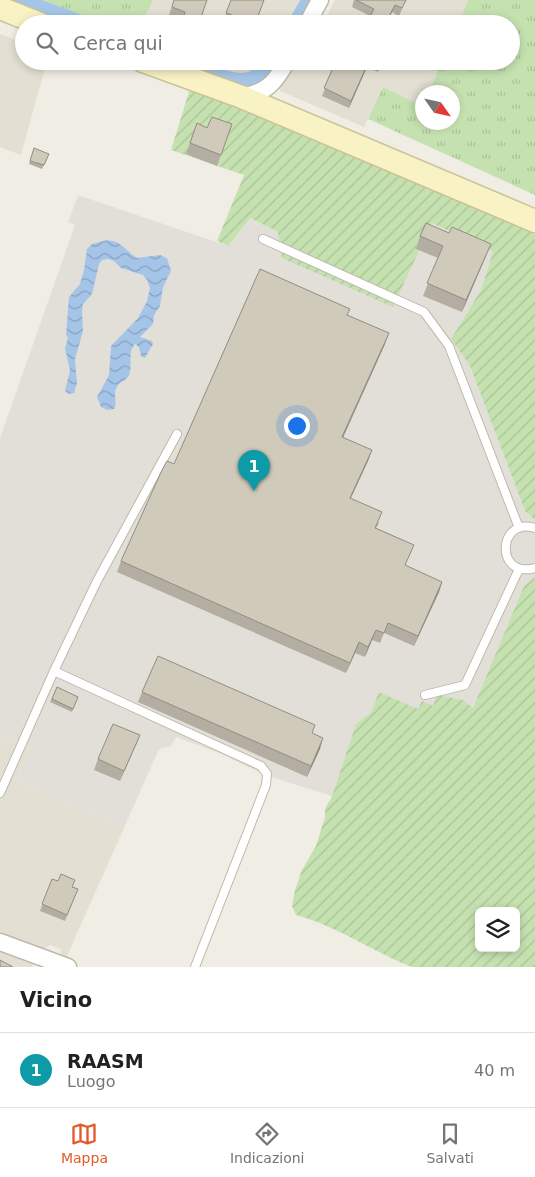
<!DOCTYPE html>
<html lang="it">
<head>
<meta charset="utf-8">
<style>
	:root { --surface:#fff; --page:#f2f2f2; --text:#202124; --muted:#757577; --line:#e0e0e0; --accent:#e45927 }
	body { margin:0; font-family:"DejaVu Sans",sans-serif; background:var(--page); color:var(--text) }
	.controls { position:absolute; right:15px; bottom:15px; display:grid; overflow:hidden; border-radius:8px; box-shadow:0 2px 8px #0003 }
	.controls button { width:45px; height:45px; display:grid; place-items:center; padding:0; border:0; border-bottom:1px solid var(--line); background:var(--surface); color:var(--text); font:25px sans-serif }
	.compass { position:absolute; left:415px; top:85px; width:45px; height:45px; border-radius:50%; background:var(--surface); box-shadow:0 2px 8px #0003; rotate:124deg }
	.you { position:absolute; left:296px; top:425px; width:18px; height:18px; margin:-12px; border:4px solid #fff; border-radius:50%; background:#1a73e8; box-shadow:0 0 0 8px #1a73e833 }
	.badge { display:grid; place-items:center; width:32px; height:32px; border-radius:50%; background:var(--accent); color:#fff; font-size:16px; font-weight:700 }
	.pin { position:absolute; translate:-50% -41px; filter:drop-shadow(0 1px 2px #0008) }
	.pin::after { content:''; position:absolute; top:26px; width:18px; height:15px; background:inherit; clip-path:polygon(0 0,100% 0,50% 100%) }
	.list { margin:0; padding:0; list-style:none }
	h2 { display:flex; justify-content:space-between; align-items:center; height:65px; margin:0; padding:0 20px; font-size:21px }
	h2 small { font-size:16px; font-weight:400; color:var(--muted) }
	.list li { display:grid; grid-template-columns:32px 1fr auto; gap:15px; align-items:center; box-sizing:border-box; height:75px; padding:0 20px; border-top:1px solid var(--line) }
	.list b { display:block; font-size:19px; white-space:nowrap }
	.list p { margin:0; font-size:16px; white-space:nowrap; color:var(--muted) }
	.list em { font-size:16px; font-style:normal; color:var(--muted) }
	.icon { flex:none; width:28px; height:28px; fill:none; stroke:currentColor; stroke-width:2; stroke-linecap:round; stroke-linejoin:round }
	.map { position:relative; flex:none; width:535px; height:967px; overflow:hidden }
	.search { position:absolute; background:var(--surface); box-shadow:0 2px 8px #0003; left:15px; right:15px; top:15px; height:55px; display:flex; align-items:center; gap:12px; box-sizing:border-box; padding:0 18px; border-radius:28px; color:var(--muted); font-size:19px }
	.sheet { height:140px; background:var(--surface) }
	nav { display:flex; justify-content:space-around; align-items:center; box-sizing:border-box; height:70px; border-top:1px solid var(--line); background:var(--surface); font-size:14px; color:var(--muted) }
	nav a { display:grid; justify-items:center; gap:2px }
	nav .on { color:var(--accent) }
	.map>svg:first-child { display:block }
	.residential { fill:#e3e0d3 }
	.industrial { fill:#e2dfd9 }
	.grass { fill:url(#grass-tufts) }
	.garden { fill:url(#garden-furrows); fill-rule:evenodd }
	.water { fill:url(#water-waves) }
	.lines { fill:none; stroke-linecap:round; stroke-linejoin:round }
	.canal { stroke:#a5c5e8; stroke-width:15 }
	.service-casing { stroke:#bdb9ab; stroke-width:10 }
	.minor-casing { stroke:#bdb9ab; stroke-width:19 }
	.secondary-casing { stroke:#ccc497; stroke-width:25 }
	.service { stroke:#fff; stroke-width:8 }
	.minor { stroke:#fff; stroke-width:16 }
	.secondary { stroke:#f9f2c5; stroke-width:22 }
	.wall { fill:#b3aea1 }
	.shaded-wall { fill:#928d83 }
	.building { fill:#d0cabb; stroke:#928d83 }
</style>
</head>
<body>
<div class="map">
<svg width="535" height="967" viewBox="0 0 535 967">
	<defs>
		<pattern id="grass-tufts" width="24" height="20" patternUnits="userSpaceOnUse" patternTransform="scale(1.25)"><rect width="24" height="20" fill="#c5e1b0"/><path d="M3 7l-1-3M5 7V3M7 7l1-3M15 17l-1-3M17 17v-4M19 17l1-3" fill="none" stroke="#aac298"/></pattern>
		<pattern id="garden-furrows" width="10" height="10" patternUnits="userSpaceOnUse" patternTransform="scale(1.25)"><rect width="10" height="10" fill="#c5e1b0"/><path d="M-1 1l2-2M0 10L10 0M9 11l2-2" fill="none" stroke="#aac298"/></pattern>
		<pattern id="water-waves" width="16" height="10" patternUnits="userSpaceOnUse" patternTransform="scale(1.25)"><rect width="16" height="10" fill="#a5c5e8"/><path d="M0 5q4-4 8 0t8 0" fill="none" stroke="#88a1bd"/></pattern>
	</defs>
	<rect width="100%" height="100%" fill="#f0eee4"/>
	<path class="residential" d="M153,0H319L306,24H142Z
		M335,0H468L458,24H327L330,19L326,17Z
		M0,34L24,43V61H47L21,155L0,147Z
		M165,61H284L272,77L258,84L246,86L214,79Z
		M296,61H442L429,92H422V106L383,87L364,127L280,91L281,81Z
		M0,738L10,742L14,738L29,750L16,781L124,828L66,958L60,955L61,949L50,945L44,949L0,932Z
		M0,946L35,961L32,967H0Z"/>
	<path class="industrial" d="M78,195L228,246L249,218L278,232L393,306L432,223L493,252L481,290L451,339L470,366L525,511L535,520V577L524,586L473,708L432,706L418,709L379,692L371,712L356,724L332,796L265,775L219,753L176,737L171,746L159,749L124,828L16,781L29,750L15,738L10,742L0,738V438L75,225L68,222Z"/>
	<path class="grass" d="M0,0H153L142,24H63Z
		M468,0H535V195L368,119L383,87L422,106V122H452V92H429L442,61H511V24H458Z"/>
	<path class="garden" d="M192,82L348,148L480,210L535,234V520L525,511L470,366L451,339L481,290L493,252L432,223L393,307L282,258L278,232L250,218L228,246L217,241L244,175L171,150Z
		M535,577V967H412C373,952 337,926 296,915L292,906L295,890L302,870L316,846L325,817V809L332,796L356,724L371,712L379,692L418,709L422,701L433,706L437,695L463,700L473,708L524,586ZM479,911H516V948H479Z"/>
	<path class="water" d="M107,240C123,242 125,250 137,258L160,255L167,258L171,271L163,287L160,306L154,315L153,324L140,337L152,341L153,344L145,358L142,357C139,352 141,347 135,344C127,353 133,364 129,375C126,382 118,381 116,389C113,396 118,402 114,409L107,410L101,407L97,397L109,375L111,346L138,318L147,301L150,288L147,280L143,275L121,268L114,261L108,259L102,260L99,264L92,294L83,304L82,311L83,331L75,359L77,383L74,393L69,394L65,391L70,370L65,349L68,337L66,335L69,297L80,284L84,270L87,249L92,244Z"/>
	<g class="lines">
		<path class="canal" d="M20,0L85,24
			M295,24L309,0
			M184,61C214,73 250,98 272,61"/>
		<g class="service-casing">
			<path id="service" d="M263,239L424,312L449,346L519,528
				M535,528C498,516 494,579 535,568
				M54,671L261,766L267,774L266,785L195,967
				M425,695L465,685L519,569
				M0,793L54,671L97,581L177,434"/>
		</g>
		<g class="minor-casing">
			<path id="minor" d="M307,24L320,0
				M242,97C267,92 275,83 287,61
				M0,942L68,967"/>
		</g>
		<g class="secondary-casing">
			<path id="secondary" d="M0,8L40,24
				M143,61L242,97L535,221"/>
		</g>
		<use href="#service" class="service"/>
		<use href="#minor" class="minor"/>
		<use href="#secondary" class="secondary"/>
	</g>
	<path class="wall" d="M174,0H207L199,24H181V22L168,18Z
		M231,0L255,24H234L224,20Z
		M354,0H406L399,16L392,12L370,16L352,7Z
		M336,61H389L386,68L381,66L378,72L367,67L349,108L322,96Z
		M197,123L207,128L232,124L217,166L186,154Z
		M34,148L48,157L42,169L29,164Z
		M449,233L486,256L462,312L423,296L438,258L416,249L420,236Z
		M347,315L385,344L343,438L372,450L368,461L351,498L379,523L376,528L414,545L405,565L442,582L439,592L414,646L384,633L380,643L372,640L365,657L355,653L346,673L117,572L121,561L174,464Z
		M57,687L78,697L72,712L50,702Z
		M142,692L312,733L320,749L307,777L138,702Z
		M140,735L120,781L94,770L98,759Z
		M52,879L78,889L65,921L40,911Z"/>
	<path class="shaded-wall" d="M395,5L392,12L386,24H385Z
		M369,61L367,67L349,108L351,101Z
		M491,244L486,256L462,312L466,300Z
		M389,333L385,344L338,448L342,437Z
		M372,450L368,461L346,508L350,498Z
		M442,582L439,592L414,646L418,636Z
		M376,630L372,640L365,657L368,647Z
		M359,642L355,653L346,673L350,663Z
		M140,735L136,745L120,781L124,771Z
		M323,738L320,749L307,777L311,766Z"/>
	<path class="building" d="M174,0H207L200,20L184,15L185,12L172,7Z
		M231,0H264L255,24L226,13Z
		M356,0H406L402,8L395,5L385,24H366L374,9Z
		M336,61H369L351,101L324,88Z
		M373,61H382L381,65Z
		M212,117L232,124L221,155L190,143L197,123L207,128Z
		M34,148L49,154L44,165L30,161Z
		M426,223L449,233L452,227L491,244L466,300L427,283L443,246L420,236Z
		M260,269L350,309L347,315L389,333L342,437L372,450L350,498L382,512L375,528L414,545L405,565L442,582L418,636L388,623L384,633L376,630L368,647L359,642L350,663L121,561L162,470L167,461L174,464Z
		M158,656L315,725L312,733L323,738L311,766L142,692Z
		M57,687L78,697L73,709L52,699Z
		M113,724L140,735L124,771L98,759Z
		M61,874L75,880L72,887L78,889L67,915L42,904L52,879L58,881Z
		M0,960L13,967H0Z"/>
</svg>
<div class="controls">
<button><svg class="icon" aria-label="layers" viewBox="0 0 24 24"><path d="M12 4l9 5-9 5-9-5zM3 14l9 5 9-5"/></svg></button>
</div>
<svg class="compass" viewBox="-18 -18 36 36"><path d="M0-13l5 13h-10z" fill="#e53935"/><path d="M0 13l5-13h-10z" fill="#757577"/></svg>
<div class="you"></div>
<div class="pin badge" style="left:254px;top:491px;background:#0f9aa8">1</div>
<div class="search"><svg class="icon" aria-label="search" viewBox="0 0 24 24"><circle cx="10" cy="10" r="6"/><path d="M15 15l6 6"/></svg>Cerca qui</div>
</div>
<section class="sheet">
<h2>Vicino<small></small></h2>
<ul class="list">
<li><span class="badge" style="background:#0f9aa8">1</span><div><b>RAASM</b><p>Luogo</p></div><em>40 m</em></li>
</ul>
</section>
<nav>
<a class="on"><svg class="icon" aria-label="map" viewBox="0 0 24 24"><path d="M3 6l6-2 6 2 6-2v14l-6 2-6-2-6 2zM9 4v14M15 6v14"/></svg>Mappa</a>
<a><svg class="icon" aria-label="directions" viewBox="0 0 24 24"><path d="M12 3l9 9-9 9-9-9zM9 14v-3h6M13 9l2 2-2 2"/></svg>Indicazioni</a>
<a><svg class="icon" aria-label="saved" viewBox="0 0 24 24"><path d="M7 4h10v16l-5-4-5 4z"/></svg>Salvati</a>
</nav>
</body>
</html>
